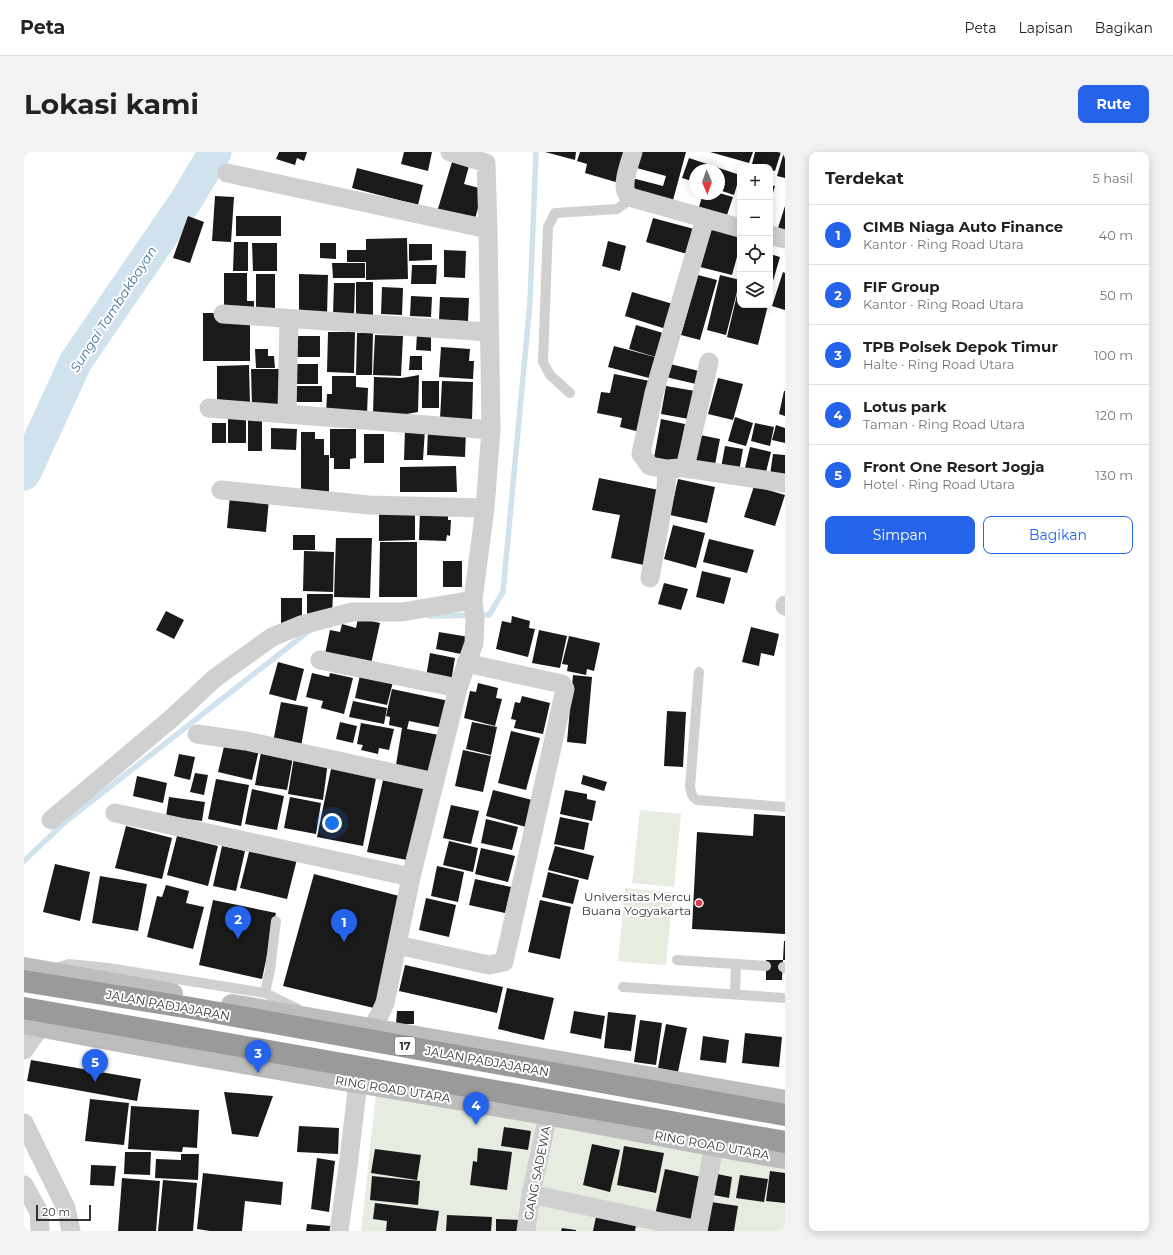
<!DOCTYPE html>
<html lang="id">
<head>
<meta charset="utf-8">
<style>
	:root { --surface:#fff; --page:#f2f2f2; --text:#222; --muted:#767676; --line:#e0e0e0; --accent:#2563eb }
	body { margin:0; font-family:Montserrat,sans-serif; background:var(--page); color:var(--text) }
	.controls { position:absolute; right:12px; top:12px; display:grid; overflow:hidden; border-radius:8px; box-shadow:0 2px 10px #0003 }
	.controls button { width:36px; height:36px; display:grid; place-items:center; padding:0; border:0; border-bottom:1px solid var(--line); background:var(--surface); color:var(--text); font:20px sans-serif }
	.compass { position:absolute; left:665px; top:12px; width:36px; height:36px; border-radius:50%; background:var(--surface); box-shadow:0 2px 10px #0003; rotate:178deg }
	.scale { position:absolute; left:12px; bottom:10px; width:55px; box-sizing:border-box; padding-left:4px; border:2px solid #333; border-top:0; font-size:11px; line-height:14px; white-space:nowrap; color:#333; -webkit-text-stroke:3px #fff; paint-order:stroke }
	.you { position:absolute; left:308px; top:671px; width:14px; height:14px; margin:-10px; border:3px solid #fff; border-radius:50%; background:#1a73e8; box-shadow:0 0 0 6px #1a73e833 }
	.badge { display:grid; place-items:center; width:26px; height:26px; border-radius:50%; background:var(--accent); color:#fff; font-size:13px; font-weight:700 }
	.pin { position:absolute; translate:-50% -33px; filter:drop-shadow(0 1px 2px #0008) }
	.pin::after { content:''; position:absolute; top:21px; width:14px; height:12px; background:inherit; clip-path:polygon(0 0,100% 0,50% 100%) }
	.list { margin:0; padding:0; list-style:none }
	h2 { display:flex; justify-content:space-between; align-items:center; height:52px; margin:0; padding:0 16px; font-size:17px }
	h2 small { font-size:13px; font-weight:400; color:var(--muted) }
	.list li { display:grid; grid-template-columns:26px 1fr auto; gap:12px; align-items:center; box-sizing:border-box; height:60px; padding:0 16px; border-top:1px solid var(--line) }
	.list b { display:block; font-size:15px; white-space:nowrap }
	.list p { margin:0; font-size:13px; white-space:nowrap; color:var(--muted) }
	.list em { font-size:13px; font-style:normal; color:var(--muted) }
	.actions { display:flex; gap:8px; padding:12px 16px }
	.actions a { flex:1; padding:9px 0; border:1px solid var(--accent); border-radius:8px; text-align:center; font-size:14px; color:var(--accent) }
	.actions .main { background:var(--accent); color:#fff }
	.icon { flex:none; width:22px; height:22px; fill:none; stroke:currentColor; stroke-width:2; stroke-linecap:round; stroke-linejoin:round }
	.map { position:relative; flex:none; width:761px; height:1079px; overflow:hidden; border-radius:8px }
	header { display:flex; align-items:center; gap:24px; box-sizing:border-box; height:56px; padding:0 20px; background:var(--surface); border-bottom:1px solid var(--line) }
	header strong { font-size:19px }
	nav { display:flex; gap:22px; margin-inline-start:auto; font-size:14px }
	.intro { display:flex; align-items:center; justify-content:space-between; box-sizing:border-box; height:96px; padding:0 24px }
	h1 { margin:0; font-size:28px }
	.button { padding:10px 18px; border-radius:8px; background:var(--accent); color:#fff; font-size:14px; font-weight:700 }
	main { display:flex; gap:24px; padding:0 24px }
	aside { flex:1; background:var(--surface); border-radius:8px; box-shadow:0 2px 10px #0003 }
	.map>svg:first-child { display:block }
	.green { fill:#e6ecdf }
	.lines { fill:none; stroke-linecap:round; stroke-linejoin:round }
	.stream { stroke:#cfe2ee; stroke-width:5.5 }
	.river { stroke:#cfe2ee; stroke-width:33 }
	.building { fill:#1a1a1a }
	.lane { stroke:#d0d0d0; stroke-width:10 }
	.street { stroke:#d0d0d0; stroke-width:19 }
	.secondary { stroke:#bdbdbd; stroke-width:22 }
	.highway { stroke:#9a9a9a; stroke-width:22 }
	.poi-dot { fill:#e63946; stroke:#fff; stroke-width:1.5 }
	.labels { text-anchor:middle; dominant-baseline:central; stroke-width:4; stroke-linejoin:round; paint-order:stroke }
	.shield { fill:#fff; stroke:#707070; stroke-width:1 }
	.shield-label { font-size:11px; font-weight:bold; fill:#333 }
	.poi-label { font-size:12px; fill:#333; stroke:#fff; text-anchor:end }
	.street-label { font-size:12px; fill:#333; stroke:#fff }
	.water-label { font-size:13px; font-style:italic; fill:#3f7597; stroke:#fff }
</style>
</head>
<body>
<header>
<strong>Peta</strong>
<nav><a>Peta</a><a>Lapisan</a><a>Bagikan</a></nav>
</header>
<div class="intro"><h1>Lokasi kami</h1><a class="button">Rute</a></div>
<main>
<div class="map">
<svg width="761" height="1079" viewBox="0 0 761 1079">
	<rect width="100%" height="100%" fill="#fff"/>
	<path class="green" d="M616,658L657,662L650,735L608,731Z
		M601,736L649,740L642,813L594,809Z
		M353,933L761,1014V1079H337Z"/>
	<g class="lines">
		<path class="stream" d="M405,464L465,463L479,440L506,150L512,0
			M0,709L41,670L286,478"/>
		<path class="river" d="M0,322L52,209L163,47L191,0"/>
	</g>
	<path class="building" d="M255,0H283L280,9L273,6L271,13L252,7Z
		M380,0H408L404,19L377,12Z
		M521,0H552L551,8Z
		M556,0H604L595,31L561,21L563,12L553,9Z
		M613,0H662L648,52L604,41L608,26L639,34L642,24L609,15Z
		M686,0H729L725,11Z
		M731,0H757L751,19L746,18V15H737L728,12Z
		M760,0H761V26L753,24Z
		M665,6L716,23L710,43L695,38V18H671V30L658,26Z
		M428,10L445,14L440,32L459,37L450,71L413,60Z
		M333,16L399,33L394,53L328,36Z
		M746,33L751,34L746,50Z
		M695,41L709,45L702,66L674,58L679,42H695Z
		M191,44L210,45L207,90L188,89Z
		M761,54V81L753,79Z
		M164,64L180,70L166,111L149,106Z
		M212,64H257V84H212Z
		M629,66L670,77L663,102L622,90Z
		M686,75L716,83V94L708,123L676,115Z
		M383,86L384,127L342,128V110H323V98H342V87Z
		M584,89L602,94L596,119L578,114Z
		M210,90H224V119H209Z
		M228,91H253V119H229Z
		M296,91H312V107L296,106Z
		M385,92H408V108L385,109Z
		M420,98L442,99L441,126L420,125Z
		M746,102L756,105L749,129L746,128Z
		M308,111H341V126H309Z
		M388,113H413L412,132H387Z
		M759,120L761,121V158L748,154Z
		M200,121H223V149H230V160H200Z
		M232,122H251V156H232Z
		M275,122L304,123L303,165H275Z
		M674,123L693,128L676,188L657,183Z
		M696,123L716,128L702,183L683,178Z
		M332,130H349V170L332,171Z
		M310,131H331L330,163H309Z
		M715,134L716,153H744L734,193L703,185Z
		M358,135L379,136L378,163L357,162Z
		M608,140L649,152L642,177L601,164Z
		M387,144L408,145L407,165L386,164Z
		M416,145L445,146L444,169L415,168Z
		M179,161H196L226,166V209H179Z
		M612,173L639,181L632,205L605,197Z
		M304,180H331L330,221L303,220Z
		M333,181H349L348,223H332Z
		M393,182H407V199L392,198Z
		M351,183L379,184L377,224L349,223Z
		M269,184H296V205H269Z
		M590,194L631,205L625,226L584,215Z
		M417,195L446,197L445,209H450L449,227L415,225Z
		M231,197H244V204H250L251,216H232Z
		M386,204H398V218H385Z
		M269,212H294V232H269Z
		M646,212L675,219L672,232L642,225Z
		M225,213L226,252H193V214Z
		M227,217H256V255H228Z
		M590,222L626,229L616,280L596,275L598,266L573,261L577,240L586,241Z
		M395,223L394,260L377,263H349L350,225L378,226Z
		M308,224H332V235L344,236L343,263L302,262L303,242H308Z
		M694,226L719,232L709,268L684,262Z
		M398,229H415V256H398Z
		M418,229L449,230L448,268L416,267Z
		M269,234H298V250H269Z
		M642,234L671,239L665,267L637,262Z
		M760,239H761V264L755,262Z
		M711,265L729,271L722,294L704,289Z
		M204,267H222V291H204Z
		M224,267H238V299H224Z
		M637,267L661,272L654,310L630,306Z
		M188,271H202V291H188Z
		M731,271L750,275L746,294L727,289Z
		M752,273L761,276V291L748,288Z
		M247,276L273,277L272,298L247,297Z
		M404,276L442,278L441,305L403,303Z
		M306,277H332V306L326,307V317H310V306H306Z
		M381,277H401L399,308H380Z
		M277,280H291V287H300V303H305V343H277Z
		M340,282H360V311H340Z
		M671,282L696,287L690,318L665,313Z
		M701,294L719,297L715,320L697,316Z
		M726,295L747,300L741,324L720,320Z
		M749,302L761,303V326L746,323Z
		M432,314L433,340H376V315Z
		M575,326L635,338L620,413L587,406L596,363L568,358Z
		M654,327L691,335L683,371L646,363Z
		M730,334L761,343L751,374L720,365Z
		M206,344L245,347L242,380L203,376Z
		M396,358L424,360V368H427L426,384L423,383L422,389L395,388Z
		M391,359V388L355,389V360Z
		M649,373L681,381L672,416L640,407Z
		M269,383H291V398H269Z
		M312,386H348L346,446L310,445Z
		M685,387L730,398L723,421L679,410Z
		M356,390H393V445H355Z
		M280,399L310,400L309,440L279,439Z
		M419,409H438V435H419Z
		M678,419L707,426L700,452L672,445Z
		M640,431L664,437L657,458L634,452Z
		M283,442H309L308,463H283Z
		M257,446H278V471L257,472Z
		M142,459L160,468L150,487L132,478Z
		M488,464L506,469L505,476L511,477L504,505L472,497L478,469L487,471Z
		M334,466L356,471L347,512L301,502L306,478L316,480L318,472L332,476Z
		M727,475L755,482L750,504L737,501L735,514L718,510Z
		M515,478L543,484L536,516L508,511Z
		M415,480L445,485L442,503L412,497Z
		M545,484L576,491L570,519L563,517L562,523L543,519L544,513L538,512Z
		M406,501L431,506L427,530L402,525Z
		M254,510L280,517L272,549L245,542Z
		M288,521L305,525L306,521L329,526L320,562L297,556L299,549L282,545Z
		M336,523L369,530L363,553L331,546Z
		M549,523L568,525L562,592L543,590Z
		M454,531L474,536L472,546L478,547L471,574L440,566L446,539L452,540Z
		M368,537L425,549L419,576L385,569L383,577L365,573L366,565L362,564Z
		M498,544L526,551L519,582L490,576L492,568L487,567L491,550L496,551Z
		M329,549L363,556L360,572L325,565Z
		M257,550L284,555L277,595L249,590Z
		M643,559L662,560L659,615L640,614Z
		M316,570L333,574L329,591L312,587Z
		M448,570L473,575L467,603L442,597Z
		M337,571L370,577L365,598L355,596L354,602L337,598L339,593L333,592Z
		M378,576L415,583L407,625L371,619Z
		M487,579L516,586L502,638L474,631Z
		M201,590L235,598L228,628L194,620Z
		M439,598L467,604L459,640L431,634Z
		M237,600L269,605L263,638L231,633Z
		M155,602L171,605L166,628L150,624Z
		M270,605L304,610L299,648L264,642Z
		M308,612L353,621L339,694L293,685Z
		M171,621L184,623L180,643L166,640Z
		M559,623L583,630L580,639L557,632Z
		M113,624L143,631L139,651L109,644Z
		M192,627L225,633L217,674L184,667Z
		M359,628L403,637L388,709L343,700Z
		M228,637L260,644L253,678L221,672Z
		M469,638L508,648L502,675L462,664Z
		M541,638L563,642V647L572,649L568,669L536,662Z
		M145,645L181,650L178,669L142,664Z
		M266,645L297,651L292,682L260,676Z
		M427,653L455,659L447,692L419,686Z
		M730,662L761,664V782L668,777L673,680L729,684Z
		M536,665L565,671L560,698L530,692Z
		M462,667L494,675L488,698L457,691Z
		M102,674L148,686L138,727L91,716Z
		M153,684L194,694L184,734L143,723Z
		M425,689L454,696L449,720L419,713Z
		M198,694L221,699L212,739L189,734Z
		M531,694L570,704L564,728L524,718Z
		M226,696L273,707L263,747L216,736Z
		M457,696L491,704L484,730L451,722Z
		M31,712L66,720L56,769L19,760Z
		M413,714L440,720L434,750L407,744Z
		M524,720L555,728L549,752L518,745Z
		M290,722L379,745L354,857L259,834Z
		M76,724L123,732L114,779L68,771Z
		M451,727L487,735L481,761L445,753Z
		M142,733L165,739L162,751L180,755L169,797L123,785L133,744L138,745Z
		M402,746L432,753L425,785L395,778Z
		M189,748L252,761L238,827L175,813Z
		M516,748L547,755L536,807L504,800Z
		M760,789H761V808H759L758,828H742V808H759Z
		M381,813L479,835L473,861L375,839Z
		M483,836L530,846L520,888L474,877Z
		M373,859H390V872H372Z
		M550,859L581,864L577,887L546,881Z
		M584,860L612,863L607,899L580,896Z
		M616,868L638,871L632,913L610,910Z
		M642,872L663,876L654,920L634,916Z
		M721,881L758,885L755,915L718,911Z
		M679,884L705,888L702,911L676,908Z
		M7,908L117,927L113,949L3,929Z
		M200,940L249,944L234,985L208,982Z
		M66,947L105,951L100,993L61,989Z
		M107,954L175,958L173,996L159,995L158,1000L104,997Z
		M275,974L315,976L314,1002L273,1000Z
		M480,975L507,979L504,998L477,994Z
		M568,992L596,998L586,1040L559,1033Z
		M600,994L640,1001L632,1041L593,1033Z
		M454,996L488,1000L483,1038L446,1033L449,1009L453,1010Z
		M351,997L397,1003L393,1028L347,1021Z
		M101,1000H127L126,1023L100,1022Z
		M157,1002H175L174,1028L131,1026L132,1007L157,1008Z
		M293,1006L311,1009L305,1060L287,1057Z
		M67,1013L92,1014L90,1034L66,1033Z
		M641,1017L682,1026L670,1077L630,1068Z
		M746,1019L761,1021V1051L742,1049Z
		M179,1021L259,1030L257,1053L221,1049L218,1079H186L173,1077Z
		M688,1021L708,1025L705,1046L684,1042Z
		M716,1023L744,1027L740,1050L712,1046Z
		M348,1024L396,1029L394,1053L346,1048Z
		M98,1026L136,1029L132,1079H94Z
		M139,1028L173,1031L169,1079H134Z
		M687,1050L714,1054L710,1079H682Z
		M351,1051L415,1059L412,1079H362L363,1069L349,1067Z
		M573,1060L613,1068L611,1079H569Z
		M423,1063L468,1065L467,1079H422Z
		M472,1067L498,1068V1079H472Z
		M283,1072L307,1074V1079H282Z
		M538,1076L552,1078V1079H537Z"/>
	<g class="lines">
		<path class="lane" d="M546,241L526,223L519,210L524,75L531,61L593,57L600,52L603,43
			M675,520L666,635C667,641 668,645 673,648L761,655
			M653,808L742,814
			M759,815L761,816
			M32,816L45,812L84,816L241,841L274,857
			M599,835L761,846
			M241,841L246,818L252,769
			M711,842L712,812"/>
		<path class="street" d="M426,0L462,11L464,77
			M609,0C606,10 597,33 603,42C604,43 608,46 609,46L716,76
			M203,21L464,77L467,278L461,356L449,448L451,468L450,491L434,536L387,725L361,851L356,862L348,876
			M746,83L761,87
			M199,162L465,180
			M685,210L661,316L761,331
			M185,256L467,278
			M263,261L265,167
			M643,317L626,314L617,302L630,241L681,67
			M197,338L345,353L461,356
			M626,426L642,336L643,317L656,316
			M761,454V453
			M296,508L434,536
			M173,582L222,589L411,630
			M91,661L387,725
			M27,668L148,566L191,526L248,485L277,473L328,460H378L449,448
			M373,793L465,813L480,810L541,537L538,532L442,511
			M0,898L17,874
			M0,971L42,1056L47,1079
			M0,1033L15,1060L16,1079
			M507,1042L674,1078
			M315,1079L324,1015L334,931
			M502,1079L507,1042L524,963
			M674,1079L690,994"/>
		<path class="secondary" d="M0,816L148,842
			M208,853L761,949
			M0,871C161,903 324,928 486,956C578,971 669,991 761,1006"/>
		<path class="highway" d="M0,829L167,856L761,963
			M0,856L761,990"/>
	</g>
	<circle class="poi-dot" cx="675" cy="751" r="4"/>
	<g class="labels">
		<rect class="shield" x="371" y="885" width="20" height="18" rx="3"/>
		<g class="shield-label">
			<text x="381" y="894">17</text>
		</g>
		<g class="poi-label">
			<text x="667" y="744">Universitas Mercu<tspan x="667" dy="14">Buana Yogyakarta</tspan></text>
		</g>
		<g class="street-label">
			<text transform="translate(144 853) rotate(10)">JALAN PADJAJARAN</text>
			<text transform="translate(463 909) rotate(10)">JALAN PADJAJARAN</text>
			<text transform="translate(369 937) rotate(9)">RING ROAD UTARA</text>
			<text transform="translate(688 993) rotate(10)">RING ROAD UTARA</text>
			<text transform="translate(513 1021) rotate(-79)">GANG SADEWA</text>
		</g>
		<g class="water-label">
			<text transform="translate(89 157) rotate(-57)">Sungai Tambakbayan</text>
		</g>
	</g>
</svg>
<div class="controls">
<button>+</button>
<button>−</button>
<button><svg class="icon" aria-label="locate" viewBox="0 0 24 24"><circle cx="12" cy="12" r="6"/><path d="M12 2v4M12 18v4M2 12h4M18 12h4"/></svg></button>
<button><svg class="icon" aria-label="layers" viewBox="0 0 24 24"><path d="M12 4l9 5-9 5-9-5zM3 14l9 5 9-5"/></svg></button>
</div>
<svg class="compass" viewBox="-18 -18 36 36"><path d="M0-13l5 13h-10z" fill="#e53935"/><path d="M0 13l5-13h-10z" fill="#767676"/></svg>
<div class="scale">20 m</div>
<div class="you"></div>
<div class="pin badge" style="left:320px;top:790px">1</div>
<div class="pin badge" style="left:214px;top:787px">2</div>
<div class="pin badge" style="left:234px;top:921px">3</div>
<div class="pin badge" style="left:452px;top:973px">4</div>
<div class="pin badge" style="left:71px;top:930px">5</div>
</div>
<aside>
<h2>Terdekat<small>5 hasil</small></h2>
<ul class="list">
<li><span class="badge">1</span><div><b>CIMB Niaga Auto Finance</b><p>Kantor · Ring Road Utara</p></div><em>40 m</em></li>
<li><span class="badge">2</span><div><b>FIF Group</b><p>Kantor · Ring Road Utara</p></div><em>50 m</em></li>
<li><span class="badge">3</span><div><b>TPB Polsek Depok Timur</b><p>Halte · Ring Road Utara</p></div><em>100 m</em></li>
<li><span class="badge">4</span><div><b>Lotus park</b><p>Taman · Ring Road Utara</p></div><em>120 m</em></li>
<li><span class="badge">5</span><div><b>Front One Resort Jogja</b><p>Hotel · Ring Road Utara</p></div><em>130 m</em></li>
</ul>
<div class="actions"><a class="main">Simpan</a><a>Bagikan</a></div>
</aside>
</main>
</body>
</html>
